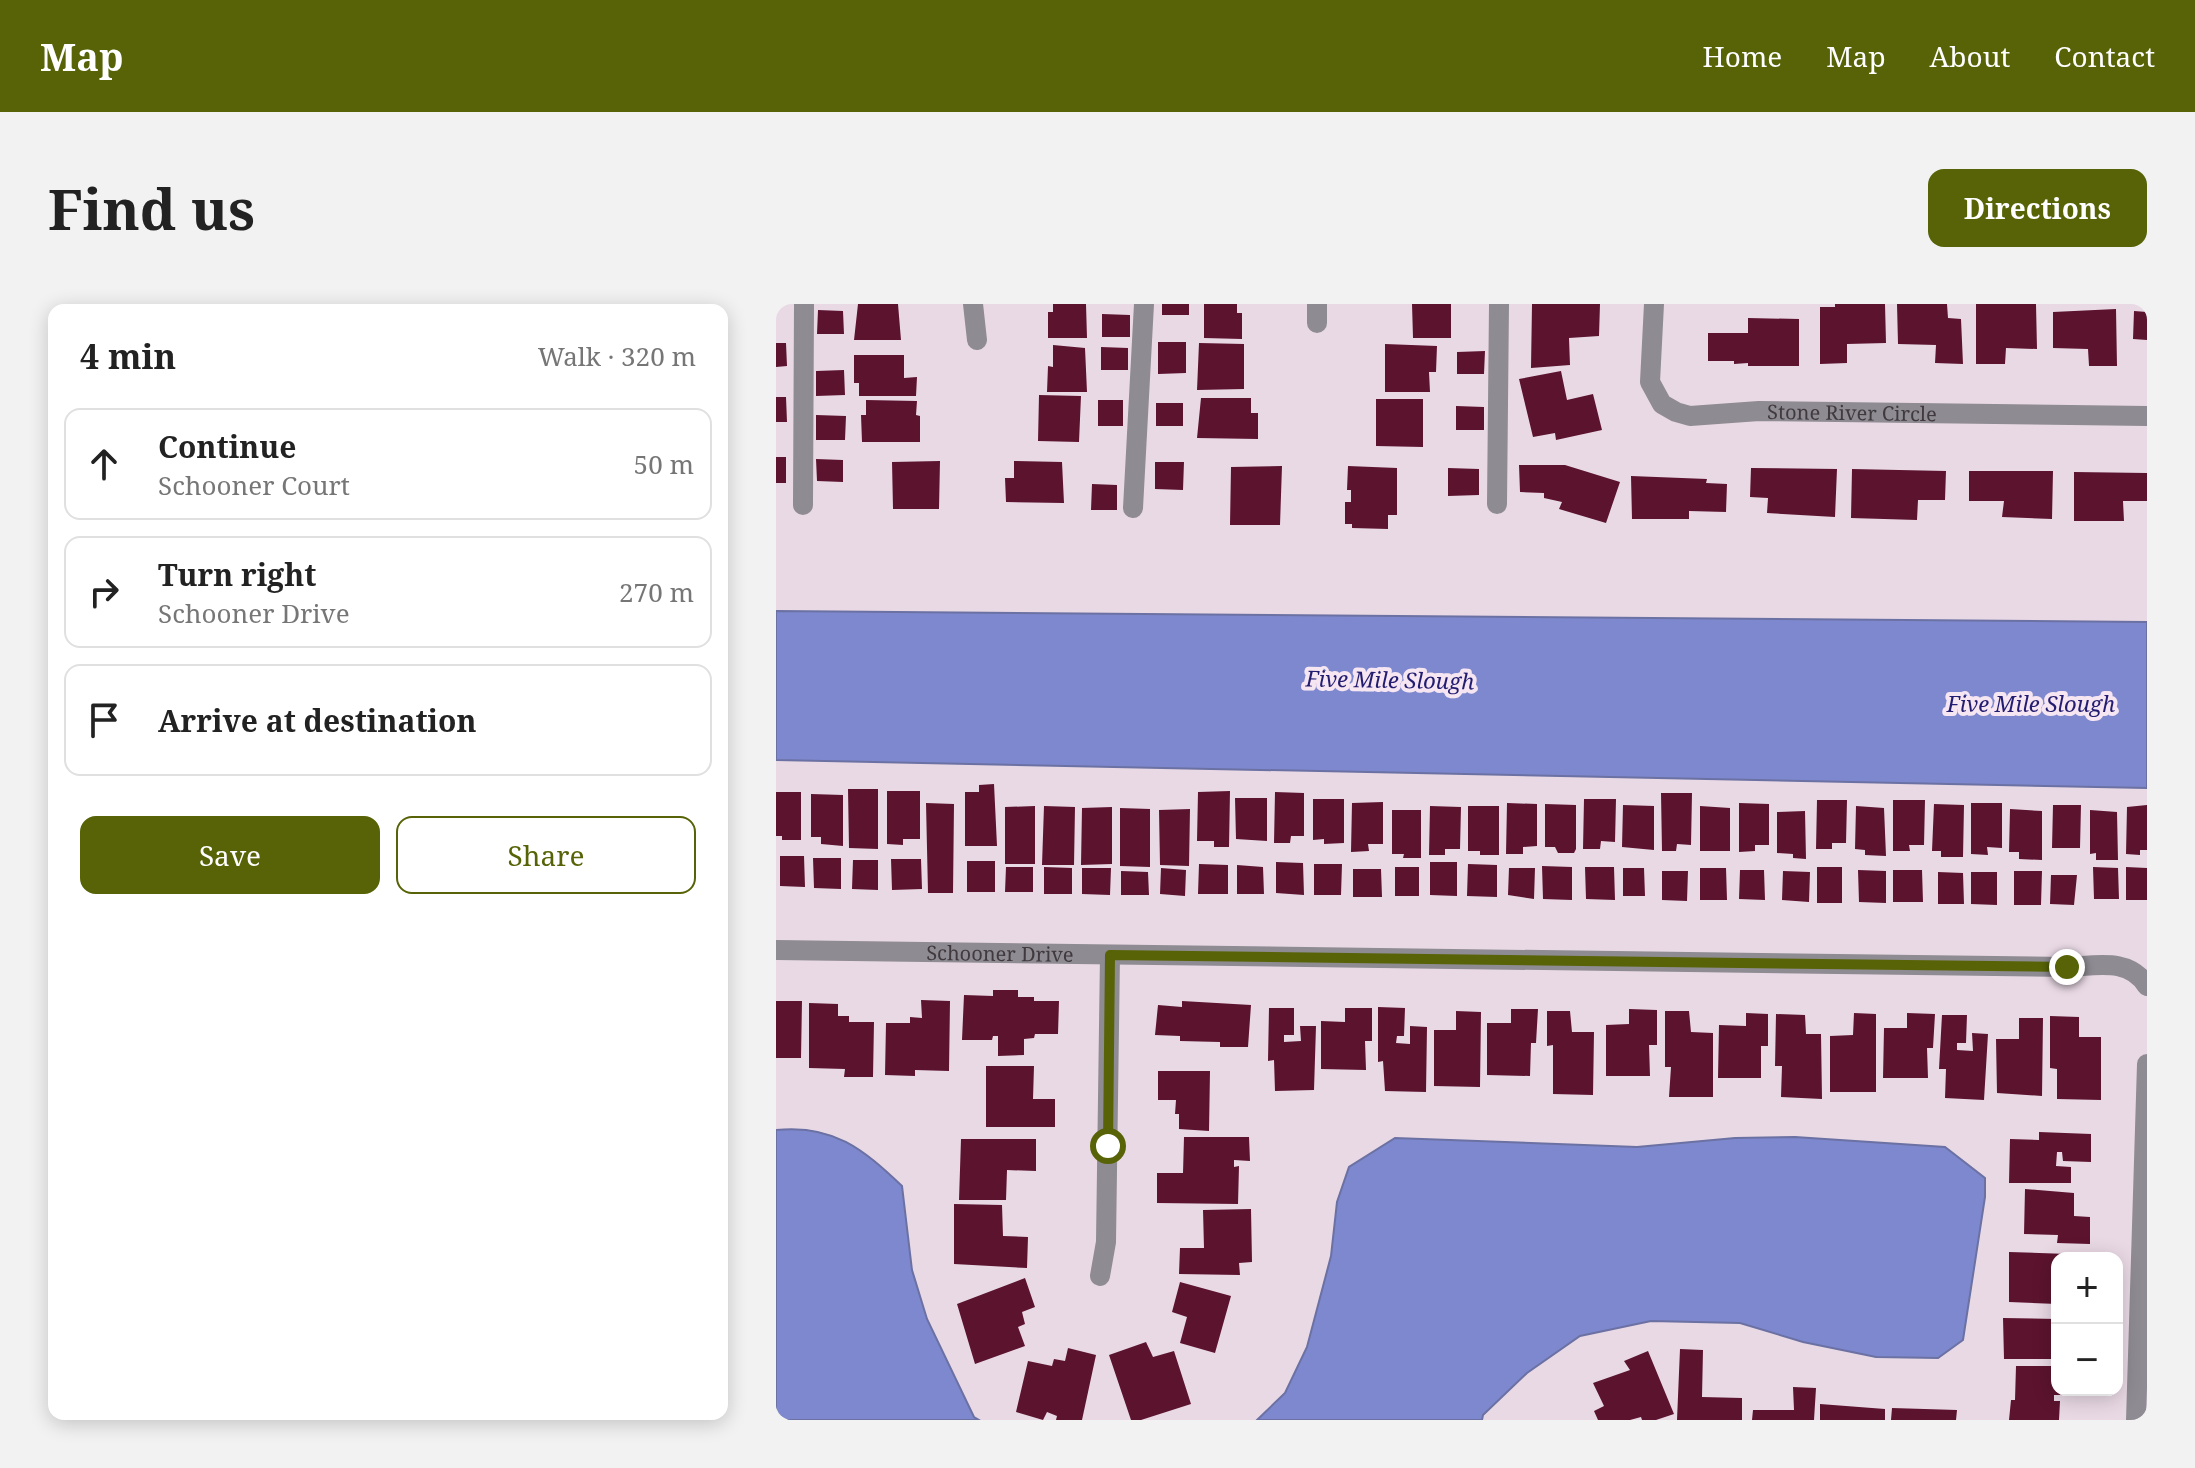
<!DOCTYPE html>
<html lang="en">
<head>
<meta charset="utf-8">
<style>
	:root { --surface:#fff; --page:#f2f2f2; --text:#222; --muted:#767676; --line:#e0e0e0; --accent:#576306 }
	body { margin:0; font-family:"Noto Serif",serif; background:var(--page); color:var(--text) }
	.controls { position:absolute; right:24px; bottom:24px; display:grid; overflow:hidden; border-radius:16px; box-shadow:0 4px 20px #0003 }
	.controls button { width:72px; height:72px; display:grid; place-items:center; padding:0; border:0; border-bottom:2px solid var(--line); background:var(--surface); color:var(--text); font:40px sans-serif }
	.stop { position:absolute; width:24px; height:24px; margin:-18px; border:6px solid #576306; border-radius:50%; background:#fff }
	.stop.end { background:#576306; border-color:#fff; box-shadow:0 2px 8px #0008 }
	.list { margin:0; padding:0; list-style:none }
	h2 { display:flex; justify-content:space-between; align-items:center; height:104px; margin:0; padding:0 32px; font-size:34px }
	h2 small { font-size:26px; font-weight:400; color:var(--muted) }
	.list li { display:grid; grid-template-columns:52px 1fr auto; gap:24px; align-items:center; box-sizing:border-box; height:112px; margin:0 16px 16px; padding:0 16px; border:2px solid var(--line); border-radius:16px }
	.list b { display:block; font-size:30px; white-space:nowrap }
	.list p { margin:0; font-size:26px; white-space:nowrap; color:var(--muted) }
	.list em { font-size:26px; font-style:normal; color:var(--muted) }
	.actions { display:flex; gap:16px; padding:24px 32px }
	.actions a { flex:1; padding:18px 0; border:2px solid var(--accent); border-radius:16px; text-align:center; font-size:28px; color:var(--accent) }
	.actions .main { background:var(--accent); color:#fff }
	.icon { flex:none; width:44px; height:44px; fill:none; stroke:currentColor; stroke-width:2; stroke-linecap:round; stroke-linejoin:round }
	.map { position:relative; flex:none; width:1371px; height:1116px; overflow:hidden; border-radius:16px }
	header { display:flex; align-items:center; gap:48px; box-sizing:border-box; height:112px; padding:0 40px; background:var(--accent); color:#fff }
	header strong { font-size:38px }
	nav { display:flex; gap:44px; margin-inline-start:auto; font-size:28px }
	.intro { display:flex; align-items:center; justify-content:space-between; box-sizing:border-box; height:192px; padding:0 48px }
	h1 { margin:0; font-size:56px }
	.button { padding:20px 36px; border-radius:16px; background:var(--accent); color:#fff; font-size:28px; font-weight:700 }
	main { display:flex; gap:48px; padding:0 48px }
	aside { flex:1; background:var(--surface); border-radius:16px; box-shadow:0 4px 20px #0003 }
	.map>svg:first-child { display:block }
	.water { fill:#7d88ce; stroke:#6b71a3; stroke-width:2 }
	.building { fill:#5c132e }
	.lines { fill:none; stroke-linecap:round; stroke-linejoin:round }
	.minor { stroke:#8e8b92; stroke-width:20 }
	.route { stroke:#576306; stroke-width:10 }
	.labels { text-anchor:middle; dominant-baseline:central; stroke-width:8; stroke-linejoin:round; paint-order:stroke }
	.street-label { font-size:20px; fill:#403a3f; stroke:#f6e6f2 }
	.water-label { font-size:22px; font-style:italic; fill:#221d70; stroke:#f6e6f2 }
</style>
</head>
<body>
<header>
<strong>Map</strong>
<nav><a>Home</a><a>Map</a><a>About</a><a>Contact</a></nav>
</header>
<div class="intro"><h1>Find us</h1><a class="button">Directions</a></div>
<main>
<aside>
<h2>4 min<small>Walk · 320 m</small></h2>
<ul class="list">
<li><svg class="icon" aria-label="ahead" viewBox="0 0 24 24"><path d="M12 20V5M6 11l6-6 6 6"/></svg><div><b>Continue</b><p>Schooner Court</p></div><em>50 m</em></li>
<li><svg class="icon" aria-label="right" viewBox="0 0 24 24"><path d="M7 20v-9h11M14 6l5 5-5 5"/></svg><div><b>Turn right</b><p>Schooner Drive</p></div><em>270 m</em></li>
<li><svg class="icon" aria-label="arrive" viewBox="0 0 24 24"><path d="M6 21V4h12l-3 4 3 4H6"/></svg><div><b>Arrive at destination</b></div></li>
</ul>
<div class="actions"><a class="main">Save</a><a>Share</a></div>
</aside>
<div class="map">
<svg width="1371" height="1116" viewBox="0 0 1371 1116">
	<rect width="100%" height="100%" fill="#e9d9e5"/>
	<path class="water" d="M0,307L1371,318V484L0,456Z
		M0,826C57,820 87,845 126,882L136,966L151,1015L198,1113L203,1116H0Z
		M1019,833L1169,843L1209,874V893L1187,1036L1162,1054L1100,1053L1027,1038L964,1019L875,1017L804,1032L751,1069L707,1111L706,1116H481L509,1089L531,1043L555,952L561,898L573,863L619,834L861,843L959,834Z"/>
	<path class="building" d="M82,0H122L125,36H78Z
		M277,0H310L311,34H272V8H277Z
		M386,0H413V11H386Z
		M428,0H461V9H466V35L428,34Z
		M636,0H675V34H637Z
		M756,0H824L823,32L793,34L794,61L755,64Z
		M1059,0H1109L1110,39L1071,40V59L1044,60V3H1059Z
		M1121,0H1171L1172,14L1185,15L1187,60L1159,59L1160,41L1122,40Z
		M1200,0H1260L1261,45L1230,44L1229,60H1200Z
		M1340,5L1341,62H1313L1312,45L1277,44V8Z
		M42,6L67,7L68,30H41Z
		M1358,7L1371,8V36L1357,35Z
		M326,10L354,11V33H326Z
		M972,14L1023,15V62H972V59L958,60V57H932V29H972Z
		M382,38H410V69L382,70Z
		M0,39H10L11,62L0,63Z
		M423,39L468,40V85L421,86Z
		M609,40L661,42L660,68H653L654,88H609Z
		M277,41L309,44L311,88H271L272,62L277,63Z
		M325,43L352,44V66H325Z
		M709,47L708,70H681V48Z
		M78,51H128V74L141,73L140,92H83V79H78Z
		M68,66L69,91L40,92V67Z
		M785,67L791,96L817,90L826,126L780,136L779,129L757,133L743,75Z
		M263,91L305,92L303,138L262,137Z
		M0,93H10L11,118H0Z
		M425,94H475V109H482V135L421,134Z
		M600,95H647V143L600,142Z
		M90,96L141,97L140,111L144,112V138H86L85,111H90Z
		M322,96H347V122H322Z
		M380,99H407V122H380Z
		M680,102L708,103V126H680Z
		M40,111L70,112L69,136H40Z
		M0,153H10V179H0Z
		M40,155L67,156V178L41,177Z
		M164,157L163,205H117L116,158Z
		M238,157L286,158L288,199L230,198L229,174H238Z
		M379,158H408L407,186L379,185Z
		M743,161H789L844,178L830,219L783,205L786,198L768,194V189L744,188Z
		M506,162L504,221H454L455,163Z
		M572,162L621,164V211H612V225L576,224V220H569V198H575V186H571Z
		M672,164L703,165V191L672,192Z
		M975,164L1061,165L1059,213L991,209L992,194L974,193Z
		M1076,165L1170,167L1169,196H1142L1141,216L1075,214Z
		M1193,167H1277L1276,215L1226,213L1228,197H1193Z
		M1298,168L1371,169V197H1347L1348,217H1298Z
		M855,172L931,175L930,179L951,180L950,208L913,207V215H856Z
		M316,180L341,181V206H315Z
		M218,480L221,542H189V488H203V481Z
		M72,485H102V545L73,544Z
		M111,487H144V535H127V541L111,540Z
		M454,487L453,543H438V537H421L422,488Z
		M0,488H25V536H6V532H0Z
		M499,488L528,489V532H515L514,539H498Z
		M885,489H916L915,541L901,540L900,547H886Z
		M35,490L67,491V542L45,540V533H35Z
		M459,494H491V537L460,535Z
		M537,495H568V539L548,540V535L537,536Z
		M808,495H840L839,538L825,537L824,545H807Z
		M1041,496H1071L1070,539H1056V545H1040Z
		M1117,496H1149L1148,541H1133L1134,547H1117Z
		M607,498V540H592L593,547L575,548L576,499Z
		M150,499L178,500L177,589H152Z
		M731,499L761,500V542L747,543V550H730Z
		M963,499L993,500V541H979V547L963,548Z
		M1195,499H1226V544L1211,543L1212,551L1195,550Z
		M769,500L800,501V545L798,549H782L779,543H769Z
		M1158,500L1188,501L1187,553H1165V547H1156Z
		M847,501L878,502V546L846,543Z
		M1277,501H1305L1304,544H1276Z
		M1371,501V546H1364V551L1350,550L1351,503Z
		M259,502V560H229V503Z
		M268,502L299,503L298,561H266Z
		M654,502L685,503L684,545H669V551H653Z
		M692,502H723V551H704V547H692Z
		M924,502L954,504V547H924Z
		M1080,502L1108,504L1110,552L1089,551V546L1079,545Z
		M336,503V560L305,561L306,504Z
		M344,504L374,505V563L344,562Z
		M414,505L413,562L384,561L383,506Z
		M1234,505L1266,507V556L1243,555V548H1233Z
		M616,506H645V554H627L628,550H616Z
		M1314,506L1341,508L1342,556H1320V549L1314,550Z
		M1029,507L1030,555L1017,554V550L1001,549V508Z
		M4,552H28L29,583L4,582Z
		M37,554H65V585L38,584Z
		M115,555H145L146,585L116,586Z
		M77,556H102V586L76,585Z
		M191,557H219V588H191Z
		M500,558L527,559L528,591L500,589Z
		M654,558H681V592L654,591Z
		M423,560L452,561V590H422Z
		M538,560H566L565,591H538Z
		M692,560L721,561V593L691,592Z
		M461,561L487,563L488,590H461Z
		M766,562L796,563V596L767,595Z
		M230,563H257V588H229Z
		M268,563L296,564V590H268Z
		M619,563H643V592H619Z
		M809,563H838L839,596L810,595Z
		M1041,563H1066V599H1041Z
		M1317,563L1342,564L1343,595H1318Z
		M1350,563L1371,564V596H1350Z
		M306,564H335L334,591L306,590Z
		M385,564L410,566L409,592L384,590Z
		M733,564H759L758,595L732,591Z
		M847,564H868L869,592H847Z
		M924,564H950L951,596H924Z
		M577,565H605L606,593H577Z
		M964,566H988L989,596L963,595Z
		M1082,566L1110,567V599L1083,598Z
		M1117,566H1146L1147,598H1117Z
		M345,567L372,568L373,591H345Z
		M886,567H912L911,597L886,596Z
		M1007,567L1034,568L1033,598L1006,596Z
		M1238,567H1266L1265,601H1238Z
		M1162,568L1187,569L1188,600H1162Z
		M1195,568H1221V601L1195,600Z
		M1275,571H1301L1298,601L1274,600Z
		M217,686H242V693H258V697H283L282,730H259L258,734L248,735V751L222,752V732H217L216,736H186L188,691L217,692Z
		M145,696L174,697L173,767L139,766V772L109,771L110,719H134V713L146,714Z
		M0,697H26L25,754H0Z
		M406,697L475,701L472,743H444V738L404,737V732L379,731L382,701L406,703Z
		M33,699L62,700V712H73V718H98L97,773H68L69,765L33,764Z
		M602,703L629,704L628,732H621L620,739L634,740V722L651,723L650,788L609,787L607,757L602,758Z
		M493,704H518V731H508V738L525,737L524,722H540L538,786L499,787L498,756L492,757Z
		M569,704H596V737H589L590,766L545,765V717L569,718Z
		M735,705H762L760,739H755L754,772L711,771V719H735Z
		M853,705L881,706V741H873L874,772H830V721L853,720Z
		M680,707L705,708L704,783L658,782V726H680Z
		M771,707H794L796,728H818L817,791L777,790V741L771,742Z
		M889,707H913L915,728L937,729V793H893L895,763H889Z
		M970,709L992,710V742H985V774H942L943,721L970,722Z
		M1078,709L1100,710V788H1054V732L1077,731Z
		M1131,709L1159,710L1157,744H1151L1152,774H1107L1108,724H1131Z
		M1000,710L1029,711L1030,730H1045L1046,795L1005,793L1006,762H999Z
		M1166,711H1191L1190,739H1181V746L1197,747L1196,729L1212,730L1208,796L1169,794L1170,765H1163Z
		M1274,712L1303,713V733H1325V796L1281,795V765L1274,764Z
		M1243,714H1267L1266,792L1221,789L1220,735H1243Z
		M210,762H258L257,795H279V823H210Z
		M382,767H434L433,827L403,825V810H399L400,796H382Z
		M1263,828L1315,830V858L1287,857L1286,848H1281L1280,862L1295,863V879H1233L1234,835L1263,836Z
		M408,833H473L474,857L458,856V863L463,862L462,900L381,899V869H407Z
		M185,835H260V867L231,866L230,896H183Z
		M1249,885L1298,889V912L1314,913V940L1281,939L1282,931L1248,930Z
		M178,900L226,901L227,932L252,933L251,964L178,960Z
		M475,905L476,958L463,959L464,971L403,970L404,944H428L427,906Z
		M1233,948L1292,950V954H1281V1000L1233,998Z
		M249,974L259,1003L246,1008L249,1020L242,1023L249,1042L199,1060L181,1000Z
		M404,978L455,992L439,1049L404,1039L411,1013L396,1008Z
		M1227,1014L1281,1015V1055H1228Z
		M370,1038L377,1053L398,1047L415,1100L365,1116H355L333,1051Z
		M292,1044L320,1051L306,1116H280L281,1112L271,1108L267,1116L240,1108L252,1057L276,1062L278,1055L289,1057Z
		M904,1045L927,1046L926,1093L966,1094V1116H901Z
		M872,1047L898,1110L880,1116H866L865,1113L854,1116H822L818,1107L828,1102L817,1079L854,1066L848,1057Z
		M1240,1062H1281V1086H1309L1308,1091H1278V1097H1284L1283,1116H1233L1235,1096H1239Z
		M1017,1083L1040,1084L1038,1116H976L977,1106H1018Z
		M1044,1100L1109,1105V1116H1044Z
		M1116,1104L1181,1106L1180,1116H1115Z"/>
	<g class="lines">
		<g class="minor">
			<path d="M197,0L201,36"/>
			<path d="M541,0V19"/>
			<path id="s1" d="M878,0L874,78L886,100L900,108L914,112L983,107L1371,112"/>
			<path d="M721,200L723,0"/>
			<path d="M27,201L28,0"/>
			<path d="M357,204L368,0"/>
			<path id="s2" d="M0,646L1291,663C1320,662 1353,653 1371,682"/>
			<path d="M324,972L330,938L334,651"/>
			<path d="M1360,1116L1371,760"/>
		</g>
	</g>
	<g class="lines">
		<path class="route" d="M332,842L334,651L1291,663"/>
	</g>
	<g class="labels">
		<g class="street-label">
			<text stroke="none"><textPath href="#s1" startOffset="296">Stone River Circle</textPath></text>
			<text stroke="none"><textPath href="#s2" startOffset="224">Schooner Drive</textPath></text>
		</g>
		<g class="water-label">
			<text transform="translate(614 375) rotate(1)">Five Mile Slough</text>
			<text x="1255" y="399">Five Mile Slough</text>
		</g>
	</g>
</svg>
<div class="controls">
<button>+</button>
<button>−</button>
</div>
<div class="stop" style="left:332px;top:842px"></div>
<div class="stop end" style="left:1291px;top:663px"></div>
</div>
</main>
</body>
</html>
